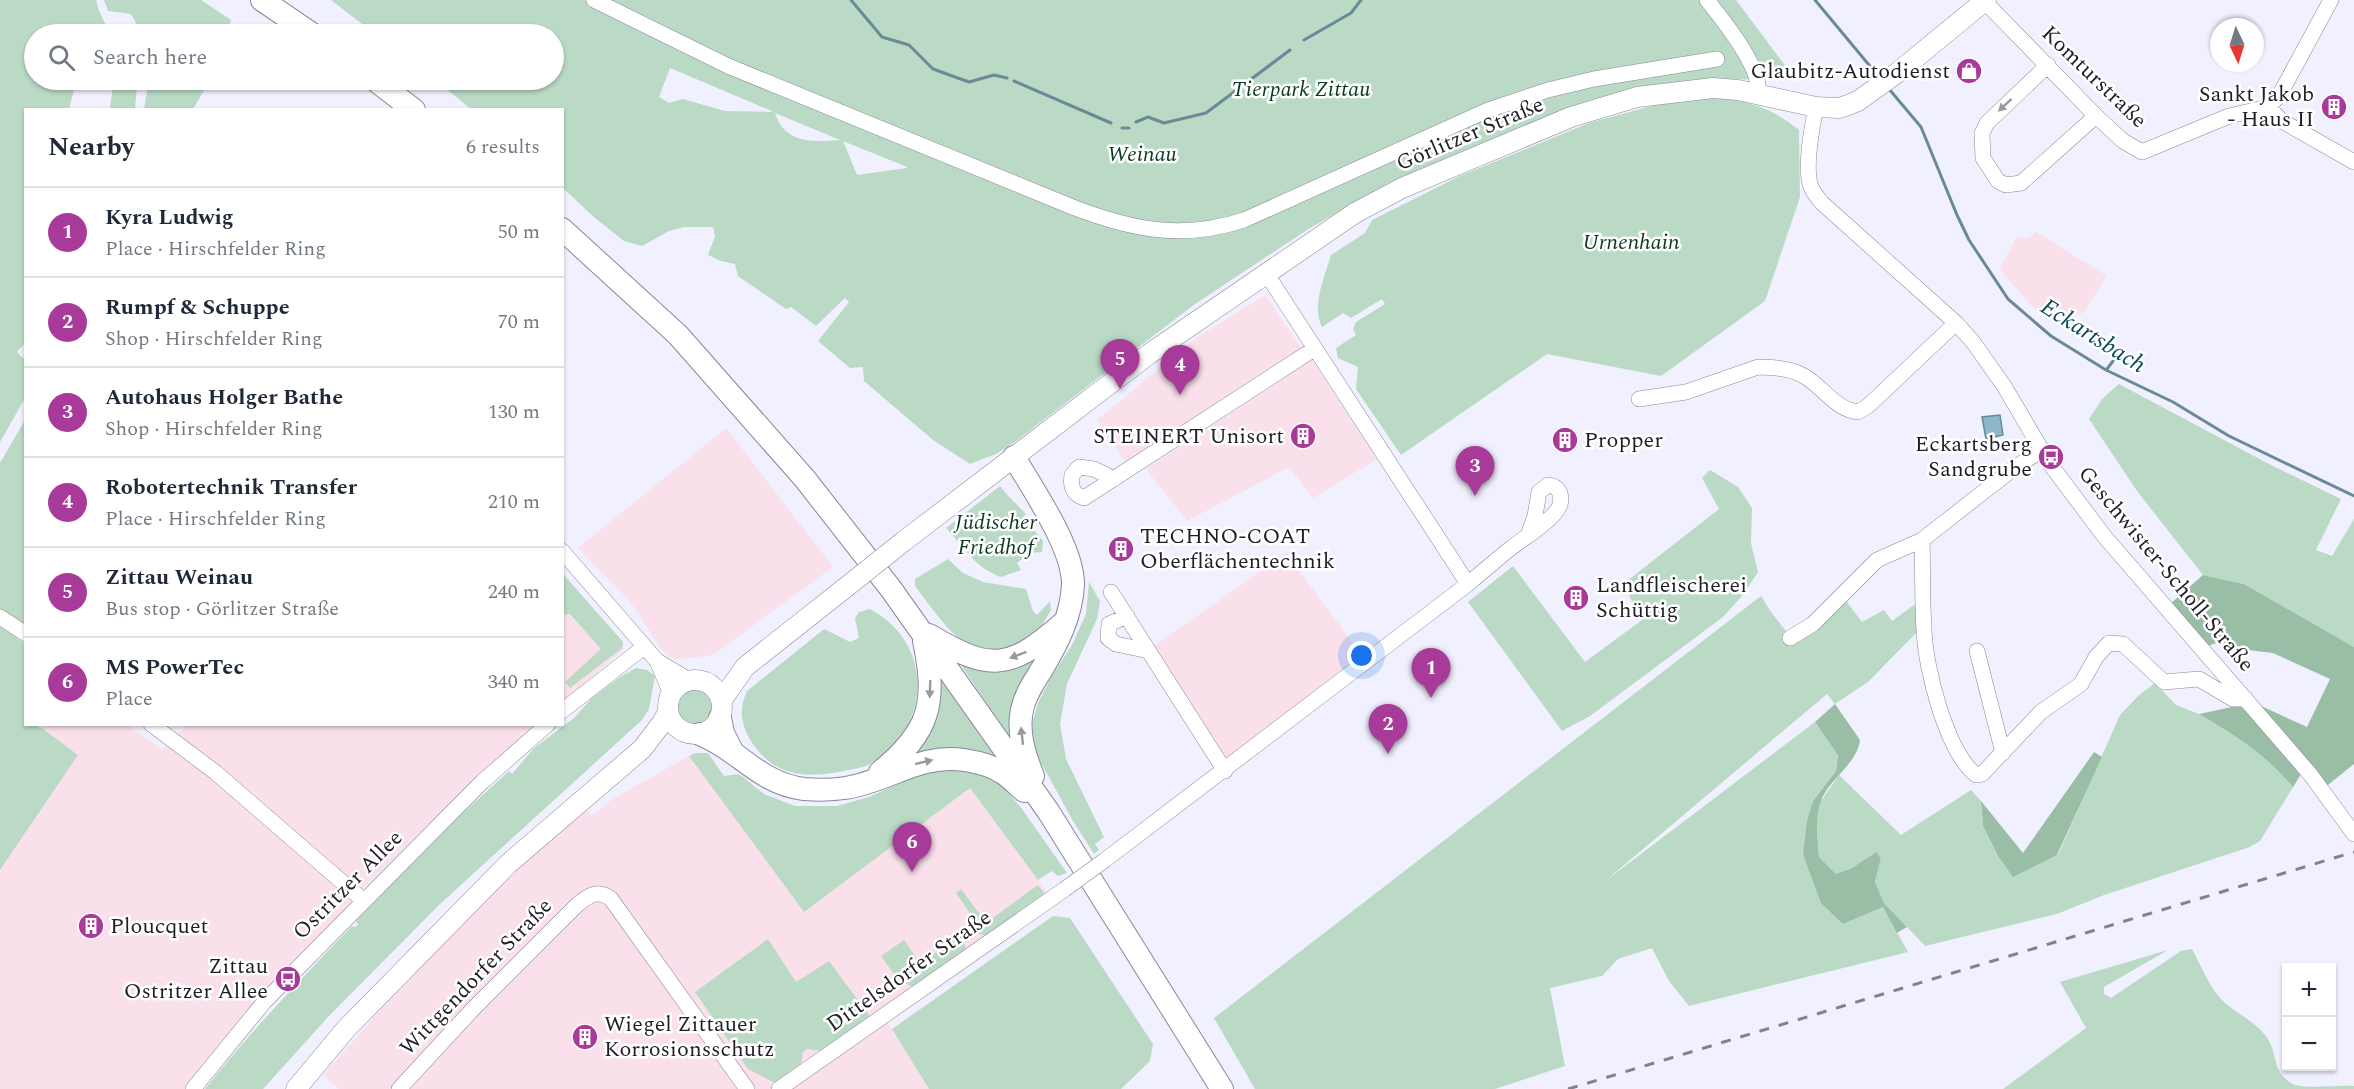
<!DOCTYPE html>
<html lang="en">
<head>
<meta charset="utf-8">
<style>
	:root { --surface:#fff; --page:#f6f6f7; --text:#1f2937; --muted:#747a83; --line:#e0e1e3; --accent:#a83b9a }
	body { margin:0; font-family:Spectral,serif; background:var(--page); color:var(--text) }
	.controls { position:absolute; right:18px; bottom:18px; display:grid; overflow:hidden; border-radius:0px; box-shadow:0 2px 4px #0004 }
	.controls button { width:54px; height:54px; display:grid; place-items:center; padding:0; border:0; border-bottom:2px solid var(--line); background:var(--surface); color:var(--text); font:30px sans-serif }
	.compass { position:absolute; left:2210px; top:18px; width:54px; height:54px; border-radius:50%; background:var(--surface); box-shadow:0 2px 4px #0004; rotate:176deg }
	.you { position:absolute; left:1362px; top:656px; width:21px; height:21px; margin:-15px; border:4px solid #fff; border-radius:50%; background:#1a73e8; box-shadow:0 0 0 9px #1a73e833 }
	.badge { display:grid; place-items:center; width:39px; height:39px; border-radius:50%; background:var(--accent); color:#fff; font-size:20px; font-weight:700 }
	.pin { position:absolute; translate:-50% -50px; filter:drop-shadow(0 2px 3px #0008) }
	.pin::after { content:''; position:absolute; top:32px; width:21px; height:18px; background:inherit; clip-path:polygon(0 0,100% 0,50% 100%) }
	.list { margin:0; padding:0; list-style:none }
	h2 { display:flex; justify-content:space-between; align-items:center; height:78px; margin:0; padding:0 24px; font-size:26px }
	h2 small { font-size:20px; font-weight:400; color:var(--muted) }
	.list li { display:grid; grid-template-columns:39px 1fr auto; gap:18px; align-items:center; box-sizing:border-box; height:90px; padding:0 24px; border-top:2px solid var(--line) }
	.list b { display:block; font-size:22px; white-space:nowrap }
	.list p { margin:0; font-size:20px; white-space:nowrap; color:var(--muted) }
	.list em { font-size:20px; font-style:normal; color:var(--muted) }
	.icon { flex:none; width:33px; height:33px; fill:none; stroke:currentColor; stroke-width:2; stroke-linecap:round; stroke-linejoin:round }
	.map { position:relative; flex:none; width:2354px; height:1089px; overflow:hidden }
	.search { position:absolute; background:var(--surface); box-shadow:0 2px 4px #0004; left:24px; top:24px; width:540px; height:66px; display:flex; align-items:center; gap:15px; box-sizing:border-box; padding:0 21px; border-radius:33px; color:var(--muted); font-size:22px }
	.panel { position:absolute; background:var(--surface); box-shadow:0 2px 4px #0004; left:24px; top:108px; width:540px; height:618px; border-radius:0px }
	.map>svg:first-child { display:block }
	.industrial { fill:#f9e0ea }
	.green { fill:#badac5; fill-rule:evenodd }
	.forest { fill:#99bda5 }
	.water { fill:#8cb8c7; stroke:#6b8a97; stroke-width:1.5 }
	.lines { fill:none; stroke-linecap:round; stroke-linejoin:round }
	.stream { stroke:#6b8a97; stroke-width:3 }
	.minor-casing { stroke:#89879d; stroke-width:16 }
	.major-casing { stroke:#89879d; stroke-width:21 }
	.highway-casing { stroke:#89879d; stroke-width:24 }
	.minor { stroke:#fff; stroke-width:15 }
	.major { stroke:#fff; stroke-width:20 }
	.highway { stroke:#fff; stroke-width:22 }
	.rail { stroke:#82818c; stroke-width:3; stroke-dasharray:10 10; stroke-linecap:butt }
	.minor-bridge-casing { stroke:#89879d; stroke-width:16; stroke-linecap:butt }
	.major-bridge-casing { stroke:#89879d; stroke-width:21; stroke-linecap:butt }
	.minor-bridge { stroke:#fff; stroke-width:15 }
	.major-bridge { stroke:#fff; stroke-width:20 }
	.oneway { fill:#9a9a9e }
	.labels { text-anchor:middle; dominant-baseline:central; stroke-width:5; stroke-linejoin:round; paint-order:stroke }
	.poi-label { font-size:22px; fill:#1f1e27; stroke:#fff; text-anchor:end }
	.street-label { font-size:22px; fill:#1f1e27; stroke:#fff }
	.park-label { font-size:22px; font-style:italic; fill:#0c3a22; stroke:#fff }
	.water-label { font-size:24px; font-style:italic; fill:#0a4a5b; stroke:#fff }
</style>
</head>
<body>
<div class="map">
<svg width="2354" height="1089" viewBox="0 0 2354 1089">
	<rect width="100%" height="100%" fill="#f1f0fe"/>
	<path class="industrial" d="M2036,232L2107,276L2083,313L2061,317L2035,309L1999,269L2017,237L2027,239Z
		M1265,295L1303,350L1127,464L1097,420L1196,338Z
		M1312,360L1377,459L1313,498L1289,467L1187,521L1146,469Z
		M726,428L833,567L713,655L675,660L662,650L630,601L578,548Z
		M1286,553L1364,658L1226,761L1153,647Z
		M562,574L623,642L624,649L563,702Z
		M45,725H128L162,750L186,725H537L446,808L364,887L189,1089H0V870L78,755L42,728Z
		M689,756L804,912L970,788L1048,893L879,1014L892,1029L929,1089H339L323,1075L407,980L543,845L584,808L592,816L611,800Z"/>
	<path class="green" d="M0,0H96L99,11L110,34H34V80H87L75,86L69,109L26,110V342L17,352L24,359L25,355V398L0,442Z
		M104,0H201L231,20L226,34H122L137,25L131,14L108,11Z
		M331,0H1736L1796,80L1720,79L1492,140L1389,183L1310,228L1195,304L1012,444L996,454L970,464L933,440L864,381L863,367L850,368L818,341L849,302L845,298L816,326L791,307L786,309L738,276L735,264L721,261L708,255L715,236L713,227H684L669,231L642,246L624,241L595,218L563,188L562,110L471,109L435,80H554V34H375ZM670,68L772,111V112L725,111L683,99L669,103L659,97ZM775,113L840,140H841C812,142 785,144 775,113ZM843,141L907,167V168L857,175Z
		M99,80H131L137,87L135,109H110L113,85Z
		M149,80H210L193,109H144Z
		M1702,98C1741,98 1768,105 1799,130L1800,197L1765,301L1661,376L1547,354L1401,455L1356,389L1358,367L1338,358L1336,348L1356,335L1353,329L1356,322L1385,304L1382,299L1351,318L1343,313L1322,327C1311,306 1325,276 1331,255L1365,233L1372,220L1460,176L1589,123L1655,105Z
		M2119,384L2269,464L2341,499L2316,550L2332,556L2354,519V647L2244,584L2203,575L2137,491L2089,419L2102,399Z
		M25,420V629L0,611V463Z
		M1710,470L1738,487L1752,508L1751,543L1758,572L1742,596L1723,617L1590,716L1562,731L1468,602L1513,566L1585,662L1642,620L1623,584L1719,509L1702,478Z
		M1000,486C1008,497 1017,504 1026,514L1023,517L1043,541L1042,552L1029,553L1017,563L1021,570L1001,577C975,568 964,547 946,528Z
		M948,559L963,573L983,582L1026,589L1033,611L1037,615L1050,601L1051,610L1036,636C1024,641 1010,649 996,652C963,658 933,609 915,586V579Z
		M563,574L623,642L622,648L570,688L565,682L601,649L570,614L563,615Z
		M1089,582L1100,601L1097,619L1067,684L1060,724L1066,759L1104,837L1095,844L1099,850L1094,854L1073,821L1033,748L1032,724L1038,703L1051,677L1072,645L1086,614Z
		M1761,596L1771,612L1793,640L1843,597L1862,622L1884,610L1892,621L1918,602L1920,629L1868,682L1835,704L1827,694L1604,882L1815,722L1838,754L1836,771L1813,801L1803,854L1843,924L1883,907L1908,952L1689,1006L1669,981L1652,948L1618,959L1602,976L1550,988L1565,1066L1495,1089H1255L1214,1018Z
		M870,609C897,624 914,646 917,677C921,712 901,746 870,764C863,768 852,769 844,771C803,780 768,775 747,734C740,718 740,706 747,691L824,629L850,642L859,638L855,618L859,612Z
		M0,626L25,644L26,724L39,725L37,727L42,728L78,755L0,870Z
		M1048,646L1012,741L959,662Z
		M935,667L994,753L998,763L907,760Z
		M636,668L647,670L655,676L649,709L642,720L440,904L328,1017L263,1089H205C251,1031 301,979 352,926L355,927L358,925L356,921L456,819L509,771L512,774L533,749L574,718L592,698L620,677Z
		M2155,683L2176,705L2199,714L2246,741L2274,764L2293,787L2260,841L2250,847L2104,895L2057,914L1925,946L1884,903L1875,882L1881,858L1876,852L1852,868L1836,874L1819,857L1817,820L1820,802L1839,775L1901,835L1971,790L1981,801L1983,826L1998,856L2058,855L2120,715L2139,695Z
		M675 706a21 21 0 1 1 42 0a21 21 0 1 1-42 0Z
		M695,753H708L724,776L739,774L764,794L795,806H837L869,797L924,772L953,769L972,771L1000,783L1022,809L1067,873L1058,876L1052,871L1038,880L970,788L804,912L689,756Z
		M1038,885L1045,894L989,936L979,934L980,928L956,893L961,889L986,923Z
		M1053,916L1070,918L1153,1044L1150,1061L1121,1089H929L892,1029Z
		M961,935L967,951L916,988L898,980L881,956L904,940L920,963Z
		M768,939L796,982L829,961L871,1018L824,1051L807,1049L803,1052L801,1064L777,1084L748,1069L695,992Z
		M2192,949C2202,967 2210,990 2226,1004C2240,1015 2258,1024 2268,1039C2278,1056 2272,1074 2295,1085C2312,1089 2336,1085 2354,1086V1089H2003L2086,1028L2060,982L2168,950L2104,987V994L2111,998L2181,951Z"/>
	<path class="forest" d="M2203,575L2244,584L2354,647V764L2319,792L2303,771L2293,787C2263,752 2238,737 2199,714L2246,704L2259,705L2307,727L2330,679L2273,653L2239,649L2219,642L2205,647L2169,605Z
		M1835,704L1860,740C1856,767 1827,779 1820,804C1815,821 1818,840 1819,857L1836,874L1852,868L1876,852L1881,858L1875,882L1884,903L1907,927L1897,933L1883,907L1843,924L1821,903L1803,854L1807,821L1813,801L1836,771L1838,755L1815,722Z
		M2094,752L2102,757L2057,855L2013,877L1998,856L1983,826L1981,801L2023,853Z"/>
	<path class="water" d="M2000,415L2003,435L1986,439L1982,417Z"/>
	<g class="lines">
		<path class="stream" d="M851,0L882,37L909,45L933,69L969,82L994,75L1007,78
			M1815,0L1879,77
			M1304,40L1351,13L1361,0
			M1014,81L1111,123
			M1889,89L1921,127L1957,215L1969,240L2008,299L2051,336L2106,370L2173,402L2229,436L2354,496
			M1136,122L1148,117L1164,123L1206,113L1290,50
			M1122,128H1129
			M2107,369L2113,361"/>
		<g class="minor-casing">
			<path id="minor" d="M594,0L728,66L1075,208C1133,230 1183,240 1244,220L1488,110L1548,90L1594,79L1717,59
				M1707,0C1723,20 1763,69 1758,94
				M1985,2L2096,116L2123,141L2142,152L2229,116L2268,107L2279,96L2331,0
				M2048,65L1987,123L1982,133L1983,158L1998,181L2006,185L2021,183L2096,116
				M1816,107C1812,127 1804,168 1811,187C1813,192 1818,198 1822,203L1956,323L1973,342L2004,386L2050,464L2104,536L2310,774L2354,834
				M2268,107L2282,121L2354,162
				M1266,273L1468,584
				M1639,399L1686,392L1758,367C1772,367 1792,369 1804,376C1822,386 1836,410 1858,412L1868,406L1956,323
				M2042,450L2014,468L1922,540C1923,570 1922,599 1924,629C1925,667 1946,751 1976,775L1982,774L2041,712L2081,684L2096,657L2109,643L2123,644L2164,682L2199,679L2233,699H2246
				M1114,479L1094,469L1079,467L1072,475C1070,487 1073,494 1084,498L1314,349
				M562,551L657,661L689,680
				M1111,592L1225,771
				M1127,616L1109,624L1108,638L1116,644L1149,651
				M0,617L26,634
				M1790,638L1813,624L1877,560L1922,540
				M1977,651L2003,753
				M657,661L671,694
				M562,711L644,647
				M151,724L215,772L364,901
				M1105,860L1468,584C1482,572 1496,560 1511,548C1525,537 1543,527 1555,513C1564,503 1563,486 1548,485L1539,492L1535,516L1528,535
				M193,1089L265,1001L482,782L548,724
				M399,1089L472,1010L577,905C589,895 598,889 611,899L747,1089
				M779,1089L1065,889"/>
		</g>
		<g class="major-casing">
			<path id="major" d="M904,541L1149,354L1355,213L1402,188L1571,117L1637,97L1713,88L1738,90L1816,107L1839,108L1848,105L1858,101L1897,73L1986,0
				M668 707a27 27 0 1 1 54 0a27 27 0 1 1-54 0Z
				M722,700L745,667L845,588
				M296,1089L346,1029L508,864L642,749L662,723L668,712"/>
		</g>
		<g class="highway-casing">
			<path id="highway" d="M262,0L312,34
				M375,80L414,110
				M562,229L678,335L805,479L891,589L1048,811L1222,1089
				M1014,457C1033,490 1073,547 1073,584C1072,615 1057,644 1042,669C1034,682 1025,695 1022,710C1017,733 1025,756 1033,776
				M929,635C989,671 1009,671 1062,624
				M720,718L723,733L733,753
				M700,734C740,750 758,783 804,789C818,790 832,790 845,788C887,782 920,753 964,760C978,762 991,765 1003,773C1011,778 1017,785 1024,791
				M880,772C930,732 937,703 924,641"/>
		</g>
		<use href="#minor" class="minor"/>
		<use href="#major" class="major"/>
		<use href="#highway" class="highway"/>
		<path class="rail" d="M1568,1089L2354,852"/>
		<g class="minor-bridge-casing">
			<path id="minor-bridge" d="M1065,889L1105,860"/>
		</g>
		<g class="major-bridge-casing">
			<path id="major-bridge" d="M845,588L904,541"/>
		</g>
		<use href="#minor-bridge" class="minor-bridge"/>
		<use href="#major-bridge" class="major-bridge"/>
	</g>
	<defs><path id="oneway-solid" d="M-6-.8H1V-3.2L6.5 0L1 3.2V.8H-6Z" transform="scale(1.5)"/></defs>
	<g class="oneway">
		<use href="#oneway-solid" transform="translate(2005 105) rotate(137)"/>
		<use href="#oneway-solid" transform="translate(1018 655) rotate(159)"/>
		<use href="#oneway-solid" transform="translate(930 689) rotate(92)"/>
		<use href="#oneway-solid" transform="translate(1022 736) rotate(-97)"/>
		<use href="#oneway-solid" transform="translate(924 762) rotate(-13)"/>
	</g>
	<defs>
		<g id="shop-disc" transform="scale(1.35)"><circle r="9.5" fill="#a83b9a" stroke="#fff"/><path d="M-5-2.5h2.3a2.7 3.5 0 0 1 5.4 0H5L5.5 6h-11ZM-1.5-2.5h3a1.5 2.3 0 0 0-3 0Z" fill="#fff"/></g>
		<g id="building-disc" transform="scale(1.35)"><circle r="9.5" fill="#a83b9a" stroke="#fff"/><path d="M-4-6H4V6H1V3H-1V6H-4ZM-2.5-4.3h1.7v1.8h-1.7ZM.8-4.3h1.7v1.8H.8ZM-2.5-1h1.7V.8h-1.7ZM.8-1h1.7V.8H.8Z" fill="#fff"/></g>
		<g id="bus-disc" transform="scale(1.35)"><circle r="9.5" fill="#a83b9a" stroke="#fff"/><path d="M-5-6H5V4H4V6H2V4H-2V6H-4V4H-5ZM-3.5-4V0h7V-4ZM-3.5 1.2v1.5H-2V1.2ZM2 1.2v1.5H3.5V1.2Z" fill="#fff"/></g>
	</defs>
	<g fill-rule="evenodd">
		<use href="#shop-disc" x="1969" y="71"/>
		<use href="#building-disc" x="2334" y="107"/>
		<use href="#building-disc" x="1303" y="436"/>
		<use href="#building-disc" x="1565" y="440"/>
		<use href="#bus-disc" x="2051" y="457"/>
		<use href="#building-disc" x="1121" y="549"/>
		<use href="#building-disc" x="1576" y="598"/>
		<use href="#building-disc" x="91" y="926"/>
		<use href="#bus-disc" x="288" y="979"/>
		<use href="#building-disc" x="585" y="1037"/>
	</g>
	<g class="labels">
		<g class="poi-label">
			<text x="1950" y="71">Glaubitz-Autodienst</text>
			<text x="2314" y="94">Sankt Jakob<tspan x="2314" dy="25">- Haus II</tspan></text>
			<text x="1284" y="436">STEINERT Unisort</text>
			<text x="1584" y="440" text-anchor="start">Propper</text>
			<text x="2032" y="444">Eckartsberg<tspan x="2032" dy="25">Sandgrube</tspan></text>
			<text x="1140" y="536" text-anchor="start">TECHNO-COAT<tspan x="1140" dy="25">Oberflächentechnik</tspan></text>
			<text x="1596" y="585" text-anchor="start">Landfleischerei<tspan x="1596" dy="25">Schüttig</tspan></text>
			<text x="110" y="926" text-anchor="start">Ploucquet</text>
			<text x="268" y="966">Zittau<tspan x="268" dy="25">Ostritzer Allee</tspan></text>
			<text x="604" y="1024" text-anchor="start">Wiegel Zittauer<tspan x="604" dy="25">Korrosionsschutz</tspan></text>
		</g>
		<g class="street-label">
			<text transform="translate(2094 77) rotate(44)">Komturstraße</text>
			<text transform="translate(1470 134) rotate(-23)">Görlitzer Straße</text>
			<text transform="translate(2166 569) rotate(50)">Geschwister-Scholl-Straße</text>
			<text transform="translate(348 885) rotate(-45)">Ostritzer Allee</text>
			<text transform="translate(909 971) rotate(-35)">Dittelsdorfer Straße</text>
			<text transform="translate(476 977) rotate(-46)">Wittgendorfer Straße</text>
		</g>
		<g class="park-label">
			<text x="1301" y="89">Tierpark Zittau</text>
			<text x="1142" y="154">Weinau</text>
			<text x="1631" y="242">Urnenhain</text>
			<text x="996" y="522">Jüdischer<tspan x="996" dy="25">Friedhof</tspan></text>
		</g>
		<g class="water-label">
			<text transform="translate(2093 336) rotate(32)">Eckartsbach</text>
		</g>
	</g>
</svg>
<div class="controls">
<button>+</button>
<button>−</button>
</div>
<svg class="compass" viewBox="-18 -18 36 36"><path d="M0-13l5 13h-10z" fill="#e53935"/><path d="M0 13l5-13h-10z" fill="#747a83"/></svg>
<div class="you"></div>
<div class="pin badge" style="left:1431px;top:698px">1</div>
<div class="pin badge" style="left:1388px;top:754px">2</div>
<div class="pin badge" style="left:1475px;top:496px">3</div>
<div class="pin badge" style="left:1180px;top:395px">4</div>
<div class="pin badge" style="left:1120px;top:389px">5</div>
<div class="pin badge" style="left:912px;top:872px">6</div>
<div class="search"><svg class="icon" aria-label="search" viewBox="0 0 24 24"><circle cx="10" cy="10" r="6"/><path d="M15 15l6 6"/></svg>Search here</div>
<section class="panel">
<h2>Nearby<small>6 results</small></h2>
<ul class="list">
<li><span class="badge">1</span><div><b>Kyra Ludwig</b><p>Place · Hirschfelder Ring</p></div><em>50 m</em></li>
<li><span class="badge">2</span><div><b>Rumpf &amp; Schuppe</b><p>Shop · Hirschfelder Ring</p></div><em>70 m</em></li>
<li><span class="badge">3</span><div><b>Autohaus Holger Bathe</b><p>Shop · Hirschfelder Ring</p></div><em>130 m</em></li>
<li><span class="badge">4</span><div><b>Robotertechnik Transfer</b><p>Place · Hirschfelder Ring</p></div><em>210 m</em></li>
<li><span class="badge">5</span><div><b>Zittau Weinau</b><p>Bus stop · Görlitzer Straße</p></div><em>240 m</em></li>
<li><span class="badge">6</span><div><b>MS PowerTec</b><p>Place</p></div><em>340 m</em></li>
</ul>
</section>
</div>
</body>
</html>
